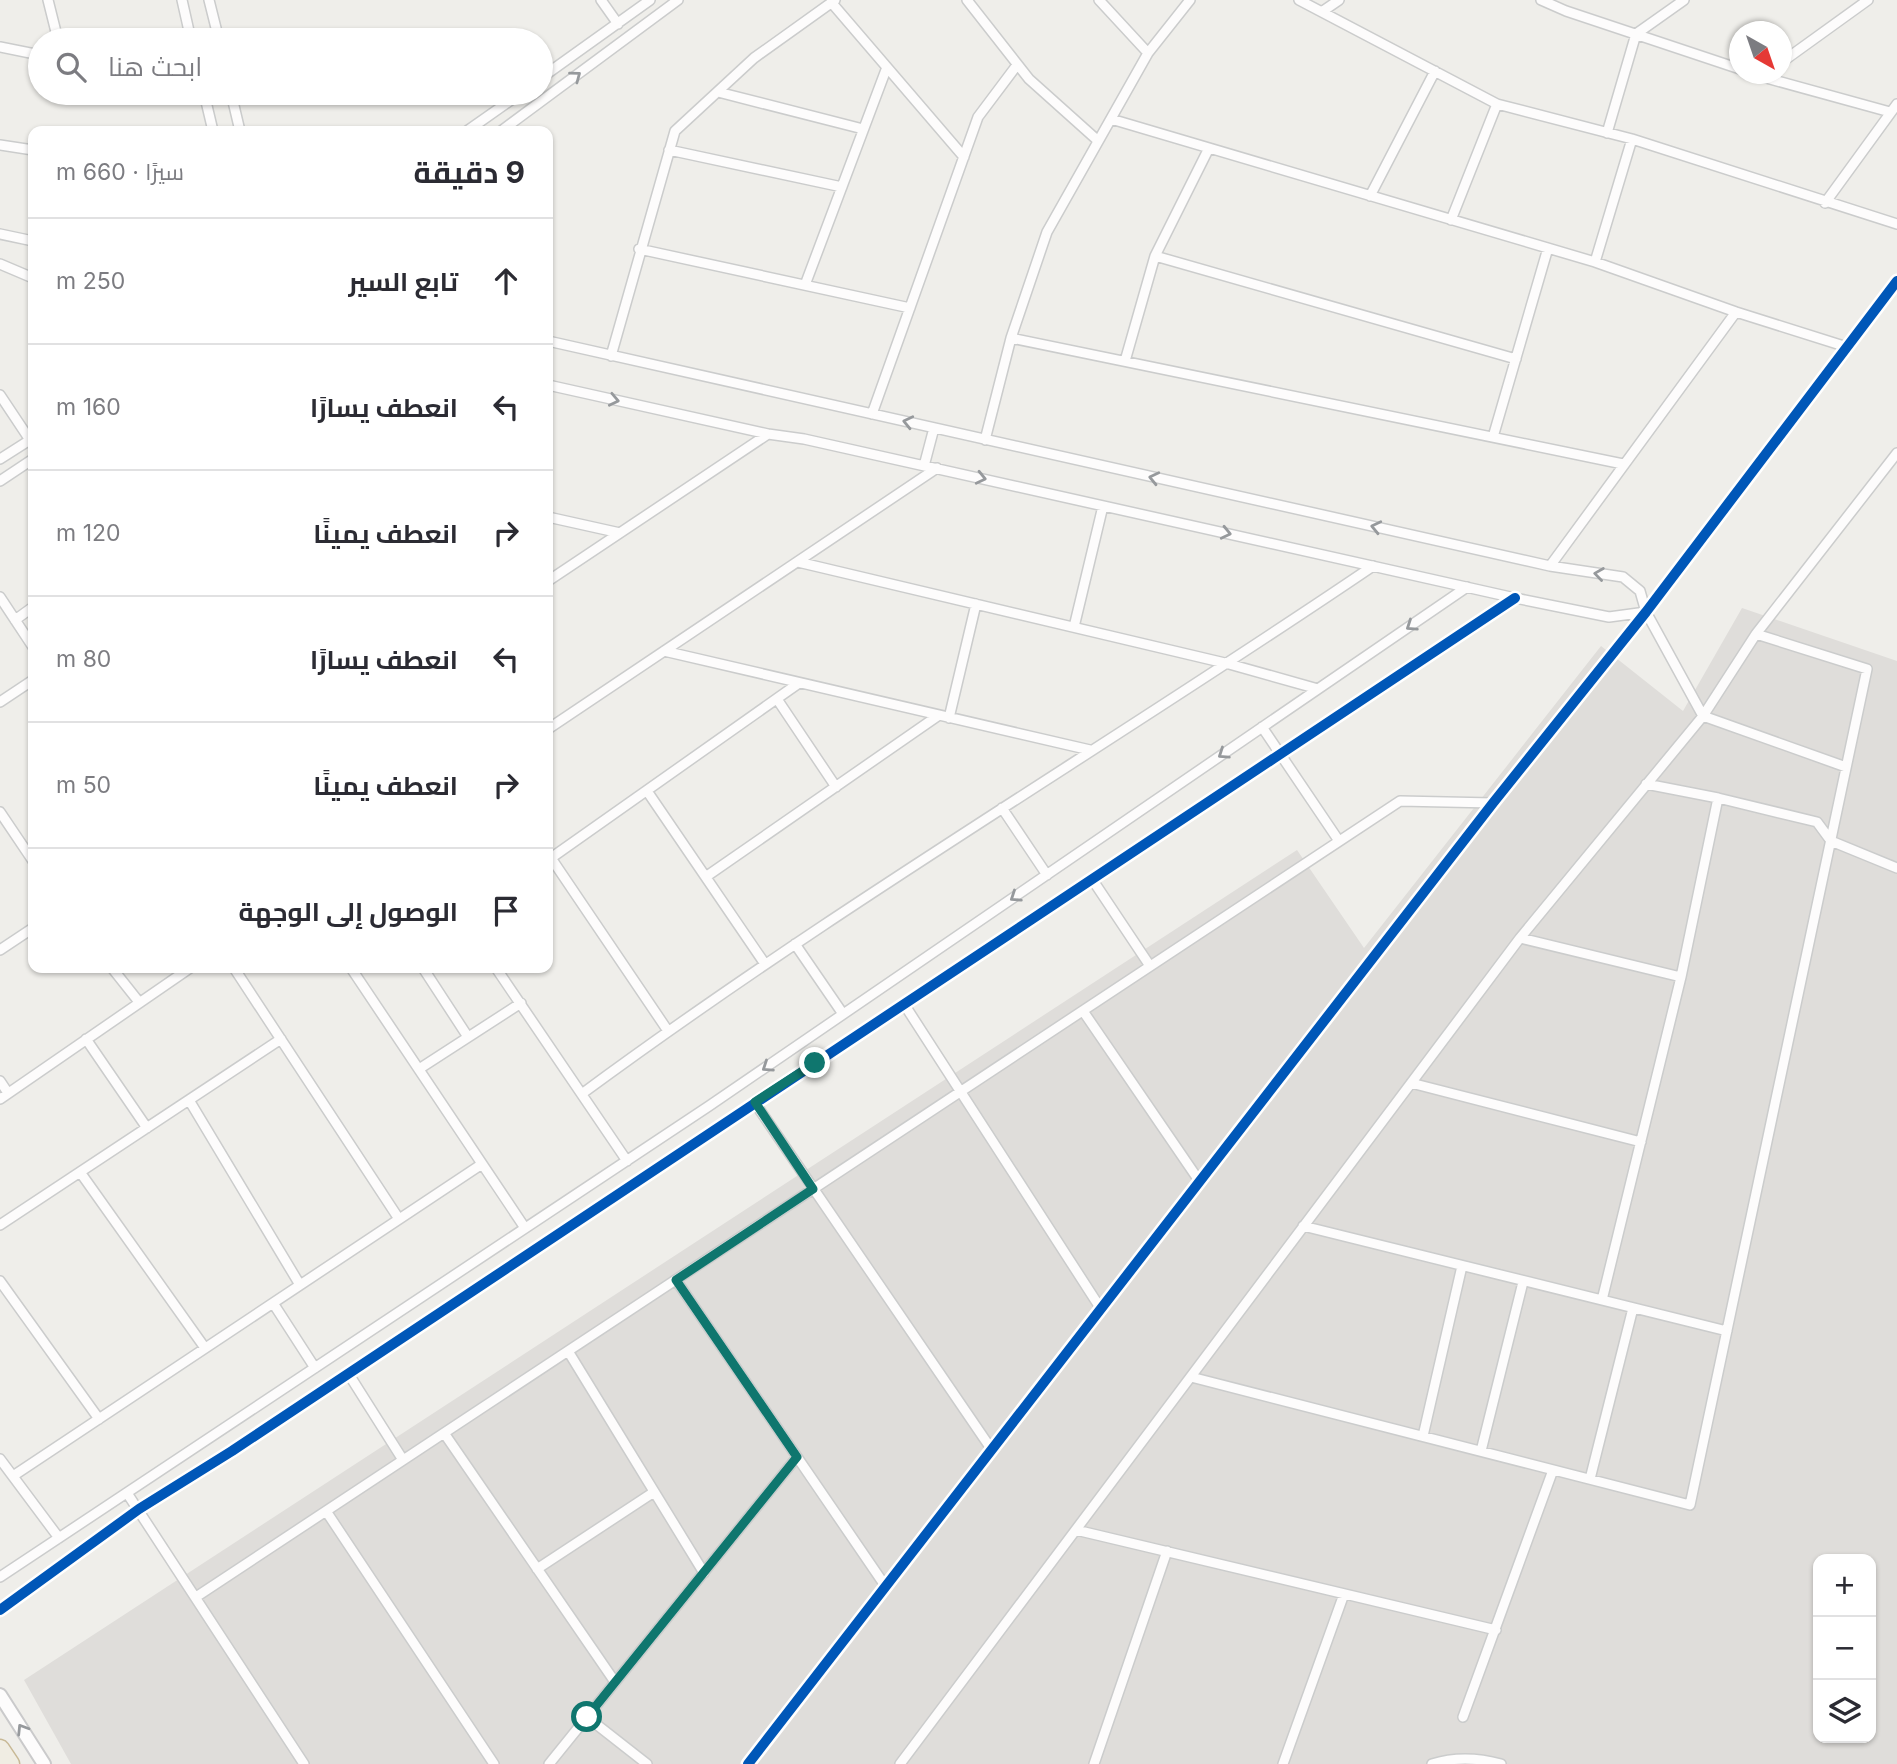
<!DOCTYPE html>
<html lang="ar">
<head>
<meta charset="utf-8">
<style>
	:root { --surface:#fff; --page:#f7f7f7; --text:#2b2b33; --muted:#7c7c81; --line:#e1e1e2 }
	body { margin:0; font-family:Inter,Cairo,sans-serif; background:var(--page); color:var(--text); direction:rtl }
	.controls { position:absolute; right:21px; bottom:21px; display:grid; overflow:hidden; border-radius:14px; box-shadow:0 2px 5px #0004 }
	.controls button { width:63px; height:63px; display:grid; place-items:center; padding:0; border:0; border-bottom:2px solid var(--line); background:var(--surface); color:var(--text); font:35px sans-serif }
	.compass { position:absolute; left:1729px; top:21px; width:63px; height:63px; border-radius:50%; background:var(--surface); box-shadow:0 2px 5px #0004; rotate:140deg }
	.stop { position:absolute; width:21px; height:21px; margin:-16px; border:5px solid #0f766e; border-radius:50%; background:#fff }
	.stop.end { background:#0f766e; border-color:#fff; box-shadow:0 2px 7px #0008 }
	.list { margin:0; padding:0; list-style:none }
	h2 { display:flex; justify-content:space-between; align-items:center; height:91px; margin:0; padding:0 28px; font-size:30px }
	h2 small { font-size:23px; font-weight:400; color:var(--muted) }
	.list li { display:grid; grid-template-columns:46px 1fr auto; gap:21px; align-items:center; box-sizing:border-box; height:126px; padding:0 28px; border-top:2px solid var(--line) }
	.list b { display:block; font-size:26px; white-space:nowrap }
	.list em { font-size:23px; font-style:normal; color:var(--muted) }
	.icon { flex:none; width:38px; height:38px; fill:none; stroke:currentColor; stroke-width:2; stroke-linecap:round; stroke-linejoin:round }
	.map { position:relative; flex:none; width:1897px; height:1764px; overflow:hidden; direction:ltr }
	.search { position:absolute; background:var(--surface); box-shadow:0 2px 5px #0004; left:28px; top:28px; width:525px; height:77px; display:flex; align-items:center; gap:18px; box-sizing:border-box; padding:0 24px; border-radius:38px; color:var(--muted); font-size:26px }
	.panel { position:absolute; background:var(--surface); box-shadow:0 2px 5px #0004; left:28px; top:126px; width:525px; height:847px; border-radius:14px; direction:rtl }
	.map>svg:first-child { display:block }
	.industrial { fill:#dfddda; fill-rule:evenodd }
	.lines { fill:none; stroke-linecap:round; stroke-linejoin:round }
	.minor-casing { stroke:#cbcccc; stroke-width:12 }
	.secondary-casing { stroke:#cacacb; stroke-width:16 }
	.motorway-casing { stroke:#c8b996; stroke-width:21 }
	.minor { stroke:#fdfcfc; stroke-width:9 }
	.secondary { stroke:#fdfcfc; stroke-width:12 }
	.motorway { stroke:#f0ede3; stroke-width:18 }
	.cycleway-casing { stroke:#fff; stroke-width:15 }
	.cycleway { stroke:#0057b8; stroke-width:10 }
	.oneway { stroke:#96999c }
	.route { stroke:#0f766e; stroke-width:9 }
</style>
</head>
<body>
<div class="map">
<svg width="1897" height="1764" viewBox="0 0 1897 1764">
	<rect width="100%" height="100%" fill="#efeeea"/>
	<path class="industrial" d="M1742,608L1897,661V1764H71L24,1680L1297,850L1364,948L1601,646L1683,711ZM1818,1559H1871V1738H1818Z"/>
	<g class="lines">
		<g class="minor-casing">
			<path id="minor" d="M48,0L58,40
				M182,0L191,40
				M209,0L219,40
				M601,0L618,24
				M967,0L1029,79L1096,139
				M1099,0L1148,53
				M1299,0L1497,104L1632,139L1897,224
				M1541,0L1566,11L1740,69
				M831,2L964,157
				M1323,11L1339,0
				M0,47L40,55
				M1782,62L1868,0
				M1752,74L1890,112
				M541,78L650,0
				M718,92L863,129
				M204,93L213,131
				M231,93L240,131
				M1111,119L1595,262L1736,312L1847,347
				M467,131L521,93
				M501,131L678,0
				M1607,133L1636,34L1684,0
				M0,145L33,150
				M669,150L842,187
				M1370,196L1435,71
				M1825,203L1897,104
				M1451,220L1497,104
				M0,234L33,241
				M639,249L910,308
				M1155,256L1516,359
				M1595,262L1632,139
				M0,264L33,278
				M805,285L887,67
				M1011,338L1623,464
				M548,341L1550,566L1623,577L1640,591L1646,612L1703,716L1846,767
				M611,356L675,131L754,58L835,0
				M1125,361L1155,256L1209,148
				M548,385L768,434L804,439L1515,598L1609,617L1646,612
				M0,395L30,440
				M872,414L978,117L1017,65
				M1493,437L1548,248
				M985,440L1011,338L1047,232L1148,53L1190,0
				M0,459L33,438
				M924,466L934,428
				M0,481L33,459
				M548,517L620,533
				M798,562L1229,664L1318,689
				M1550,566L1736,312
				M548,581L768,434
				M0,597L33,647
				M15,620L33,607
				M1074,627L1103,506
				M664,651L1090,750
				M777,699L836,787
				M0,702L33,680
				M949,718L976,604
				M1262,727L1339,841
				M548,729L937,468
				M647,791L765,964
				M1718,798L1817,822L1831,841L1897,868
				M1002,808L1047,875
				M0,812L33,861
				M549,855L668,1031
				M551,858L799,683
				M707,876L939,715
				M1092,879L1150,966
				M1520,938L1681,977
				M795,944L843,1014
				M0,950L33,928
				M112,968L139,1002
				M234,968L399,1219
				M351,968L525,1228
				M423,968L468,1037
				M496,968L627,1161
				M904,1004L1101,1309
				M1083,1011L1200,1182
				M86,1039L147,1128
				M419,1069L521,1003
				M0,1081L8,1093
				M1411,1083L1641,1142
				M583,1093C838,905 1111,744 1373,566
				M0,1099L190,968
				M189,1100L300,1285
				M755,1103L992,1450
				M80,1172L205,1348
				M0,1225L281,1039
				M1303,1226L1727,1331
				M676,1280L886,1587
				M0,1281L99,1419
				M1602,1300L1681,977L1718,798L1646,784
				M273,1303L315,1368
				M568,1351L704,1573
				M348,1373L403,1460
				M1191,1377L1690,1505L1867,669L1756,634
				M444,1433L615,1682
				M1423,1436L1462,1266
				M1481,1451L1523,1282
				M0,1459L59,1538
				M13,1476L482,1164
				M1590,1479L1633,1308
				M127,1493L304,1764
				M326,1511L494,1764
				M1076,1530L1496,1630
				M537,1569L654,1492
				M0,1577L709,1106L1467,587
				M196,1597L1400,801L1493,803
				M0,1610L139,1509L232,1451L1515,598
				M587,1717L647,1764
				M1463,1717L1553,1470
				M549,1764L797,1457
				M748,1764L1493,803L1646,612L1897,281
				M900,1764L1520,938L1703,716L1756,634L1897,453
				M1094,1764L1167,1551
				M1283,1764L1344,1594
				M1432,1764C1454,1757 1479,1758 1501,1764"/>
		</g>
		<g class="secondary-casing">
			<path id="secondary" d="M0,1695L44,1764"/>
		</g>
		<g class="motorway-casing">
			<path id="motorway" d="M0,1749L10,1764"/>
		</g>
		<use href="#minor" class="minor"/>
		<use href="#secondary" class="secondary"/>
		<use href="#motorway" class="motorway"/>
		<g class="cycleway-casing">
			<path id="cycleway" d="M0,1610L139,1509L232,1451L1515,598
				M748,1764L1493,803L1646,612L1897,281"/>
		</g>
		<use href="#cycleway" class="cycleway"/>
	</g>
	<defs><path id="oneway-chevron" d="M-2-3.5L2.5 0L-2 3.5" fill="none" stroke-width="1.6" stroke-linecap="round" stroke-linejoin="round" transform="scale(1.75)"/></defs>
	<g class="oneway">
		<use href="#oneway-chevron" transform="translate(576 76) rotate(-37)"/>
		<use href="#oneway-chevron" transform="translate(614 400) rotate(12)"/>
		<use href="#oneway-chevron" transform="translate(908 422) rotate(-167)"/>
		<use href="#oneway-chevron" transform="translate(981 478) rotate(13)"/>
		<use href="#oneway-chevron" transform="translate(1154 478) rotate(-167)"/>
		<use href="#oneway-chevron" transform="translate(1376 527) rotate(-167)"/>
		<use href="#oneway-chevron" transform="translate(1226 533) rotate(13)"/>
		<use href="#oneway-chevron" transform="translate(1599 574) rotate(-172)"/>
		<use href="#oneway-chevron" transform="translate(1411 626) rotate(146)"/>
		<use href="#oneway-chevron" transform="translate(1223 754) rotate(146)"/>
		<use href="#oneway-chevron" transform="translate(1015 897) rotate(146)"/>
		<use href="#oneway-chevron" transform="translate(767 1067) rotate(146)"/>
		<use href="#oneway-chevron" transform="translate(22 1729) rotate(-122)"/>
	</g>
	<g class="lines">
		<path class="route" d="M587,1717L797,1457L676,1280L813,1189L755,1102L815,1063"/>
	</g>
</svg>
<div class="controls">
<button>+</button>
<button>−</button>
<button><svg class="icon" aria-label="layers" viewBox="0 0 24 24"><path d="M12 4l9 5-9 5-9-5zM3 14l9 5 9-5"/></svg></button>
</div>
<svg class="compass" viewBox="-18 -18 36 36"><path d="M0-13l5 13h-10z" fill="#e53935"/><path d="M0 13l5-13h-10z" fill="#7c7c81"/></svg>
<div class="stop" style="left:587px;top:1717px"></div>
<div class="stop end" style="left:815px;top:1063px"></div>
<div class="search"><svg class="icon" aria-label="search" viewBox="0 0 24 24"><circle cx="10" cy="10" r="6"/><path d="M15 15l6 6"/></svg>ابحث هنا</div>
<section class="panel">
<h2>9 دقيقة<small>سيرًا · 660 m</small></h2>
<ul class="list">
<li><svg class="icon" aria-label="ahead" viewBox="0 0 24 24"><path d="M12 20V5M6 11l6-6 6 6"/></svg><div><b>تابع السير</b></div><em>250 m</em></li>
<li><svg class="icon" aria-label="left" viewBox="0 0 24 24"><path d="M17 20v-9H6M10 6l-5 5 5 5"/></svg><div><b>انعطف يسارًا</b></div><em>160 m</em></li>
<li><svg class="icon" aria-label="right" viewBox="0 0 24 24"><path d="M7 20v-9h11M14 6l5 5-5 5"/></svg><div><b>انعطف يمينًا</b></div><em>120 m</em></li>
<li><svg class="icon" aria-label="left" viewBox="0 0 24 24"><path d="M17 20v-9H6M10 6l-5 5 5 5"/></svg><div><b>انعطف يسارًا</b></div><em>80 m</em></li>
<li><svg class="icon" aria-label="right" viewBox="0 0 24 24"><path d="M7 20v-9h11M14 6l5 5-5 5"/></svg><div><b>انعطف يمينًا</b></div><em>50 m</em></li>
<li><svg class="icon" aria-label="arrive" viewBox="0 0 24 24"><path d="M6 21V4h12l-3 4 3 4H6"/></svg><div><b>الوصول إلى الوجهة</b></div></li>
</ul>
</section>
</div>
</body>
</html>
